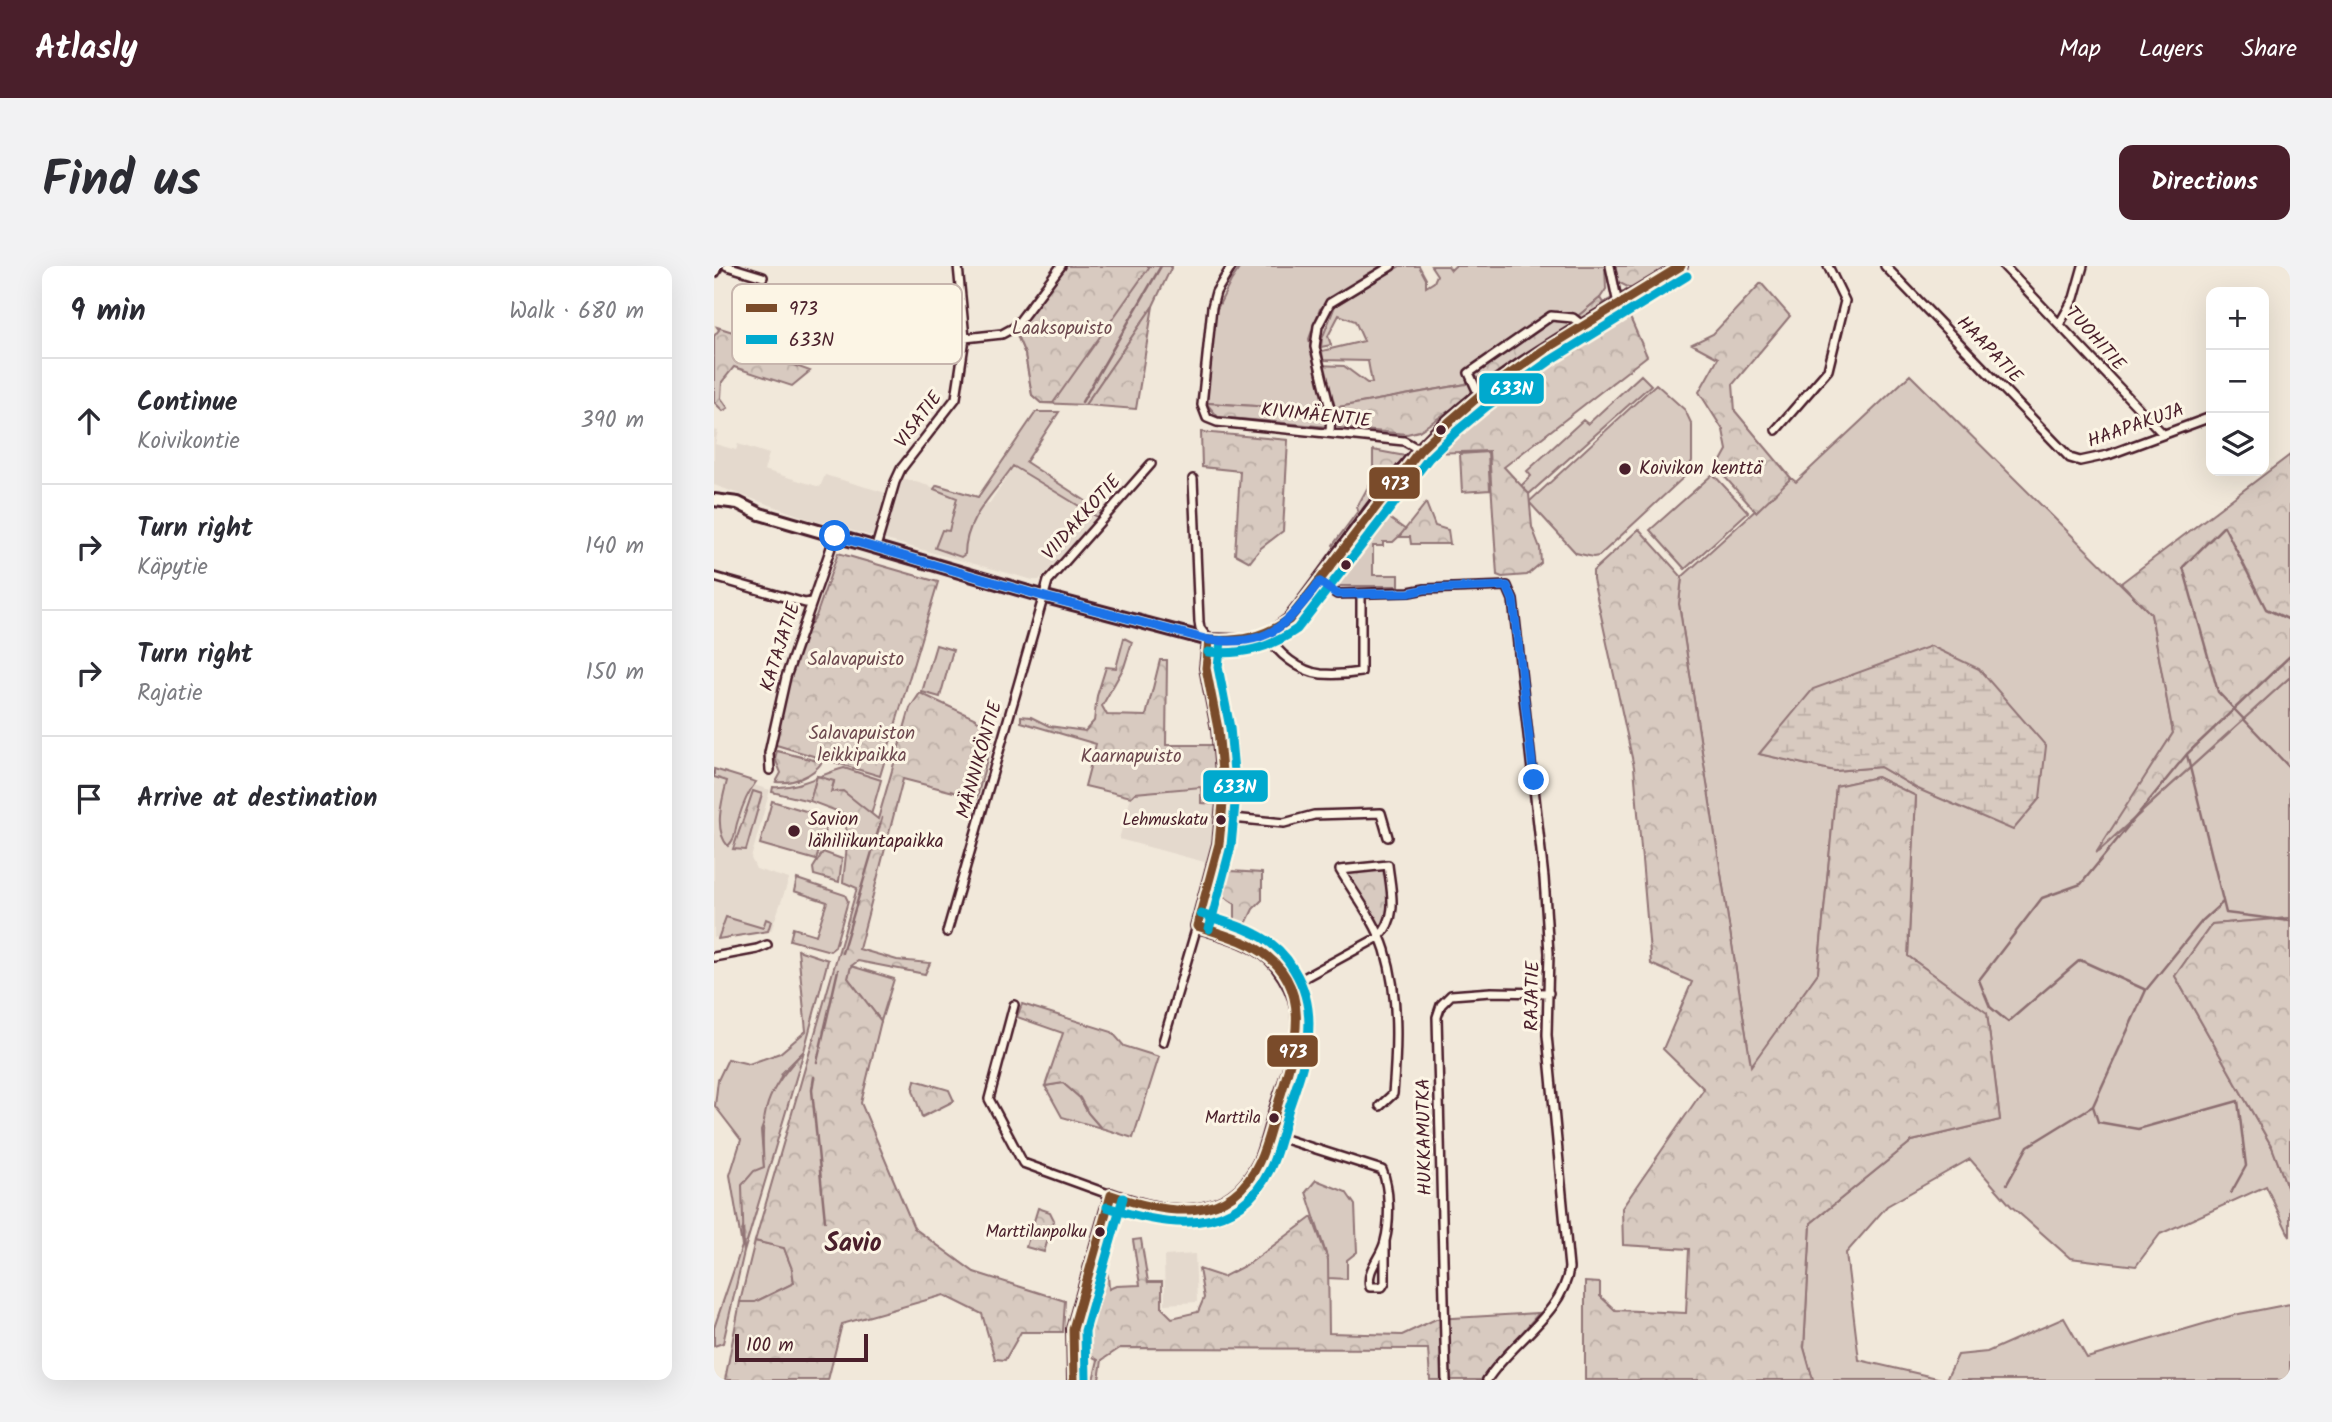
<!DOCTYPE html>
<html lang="en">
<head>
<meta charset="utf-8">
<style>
	:root { --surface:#fff; --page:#f2f2f3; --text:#2b2b33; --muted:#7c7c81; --line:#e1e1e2; --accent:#4a1f2b }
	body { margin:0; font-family:Kalam,sans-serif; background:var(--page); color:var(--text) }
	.controls { position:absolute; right:21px; top:21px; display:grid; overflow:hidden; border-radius:14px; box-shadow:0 7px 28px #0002 }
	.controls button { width:63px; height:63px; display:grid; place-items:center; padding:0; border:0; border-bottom:2px solid var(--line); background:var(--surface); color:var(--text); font:35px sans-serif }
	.scale { position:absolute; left:21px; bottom:18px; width:133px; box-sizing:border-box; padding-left:7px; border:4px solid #4a1f2b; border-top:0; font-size:19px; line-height:24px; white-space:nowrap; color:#4a1f2b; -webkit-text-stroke:5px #fcf5e5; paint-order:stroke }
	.stop { position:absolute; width:21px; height:21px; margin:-16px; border:5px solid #1a73e8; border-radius:50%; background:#fff }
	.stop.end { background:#1a73e8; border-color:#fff; box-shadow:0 2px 7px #0008 }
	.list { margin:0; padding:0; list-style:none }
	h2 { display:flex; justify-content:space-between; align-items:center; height:91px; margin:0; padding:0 28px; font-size:30px }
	h2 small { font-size:23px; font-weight:400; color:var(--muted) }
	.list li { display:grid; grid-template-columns:46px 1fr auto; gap:21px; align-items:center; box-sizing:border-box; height:126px; padding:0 28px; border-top:2px solid var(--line) }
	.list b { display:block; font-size:26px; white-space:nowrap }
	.list p { margin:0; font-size:23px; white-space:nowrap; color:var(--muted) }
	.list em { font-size:23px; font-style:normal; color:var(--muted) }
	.icon { flex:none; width:38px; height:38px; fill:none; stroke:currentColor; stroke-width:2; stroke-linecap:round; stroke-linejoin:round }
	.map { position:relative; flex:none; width:1576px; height:1114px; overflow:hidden; border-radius:14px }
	header { display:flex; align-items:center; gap:42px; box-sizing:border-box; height:98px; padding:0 35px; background:var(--accent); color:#fff }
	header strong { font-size:33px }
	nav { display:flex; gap:38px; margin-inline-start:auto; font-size:24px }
	.intro { display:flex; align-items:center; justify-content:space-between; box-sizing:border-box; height:168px; padding:0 42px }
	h1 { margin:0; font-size:49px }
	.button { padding:18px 32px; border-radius:14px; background:var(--accent); color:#fff; font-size:24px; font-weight:700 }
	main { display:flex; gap:42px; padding:0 42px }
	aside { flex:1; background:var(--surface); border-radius:14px; box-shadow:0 7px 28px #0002 }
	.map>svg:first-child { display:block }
	.built { fill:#e4d9cd }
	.grass { fill:#d8cac0; stroke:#917476; stroke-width:2; fill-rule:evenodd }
	.forest { fill:url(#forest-crowns); stroke:#917476; stroke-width:2 }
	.wetland { fill:url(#wetland-marsh); stroke:#917476; stroke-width:2 }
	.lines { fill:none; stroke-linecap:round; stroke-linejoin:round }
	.stream { stroke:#8b6d6f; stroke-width:2.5 }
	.street-casing { stroke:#4a1f2b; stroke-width:12 }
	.secondary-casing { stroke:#4a1f2b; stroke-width:16 }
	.street { stroke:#fcf5e5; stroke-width:7 }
	.secondary { stroke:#fcf5e5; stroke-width:10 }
	.bus-1-casing { stroke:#fcf5e5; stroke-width:14 }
	.bus-2-casing { stroke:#fcf5e5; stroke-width:14 }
	.bus-1 { stroke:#7a4b2a; stroke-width:9 }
	.bus-2 { stroke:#00a9ce; stroke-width:9 }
	.route { stroke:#1a73e8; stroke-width:9 }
	.bus-dot { fill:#4a1f2b; stroke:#fcf5e5; stroke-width:2.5 }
	.labels { text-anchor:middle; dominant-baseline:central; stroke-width:6; stroke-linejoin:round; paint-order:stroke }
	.bus-label { font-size:17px; fill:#4a1f2b; stroke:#fcf5e5; text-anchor:end }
	.park-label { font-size:19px; fill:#6e4a50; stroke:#fcf5e5 }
	.street-label { font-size:19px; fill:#4a1f2b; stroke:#fcf5e5 }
	.poi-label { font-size:19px; fill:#4a1f2b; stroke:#fcf5e5; text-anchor:start }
	.district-label { font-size:26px; font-weight:bold; fill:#4a1f2b; stroke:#fcf5e5 }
	.key { fill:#fcf5e5; stroke:#c7b5ad; stroke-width:2 }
	.key-label { font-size:19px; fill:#4a1f2b }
	.line-badge { stroke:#fcf5e5; stroke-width:2.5 }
	.badge-label { font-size:19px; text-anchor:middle; font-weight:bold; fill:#fff }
</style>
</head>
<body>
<header>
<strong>Atlasly</strong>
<nav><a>Map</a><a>Layers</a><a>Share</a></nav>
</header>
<div class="intro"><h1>Find us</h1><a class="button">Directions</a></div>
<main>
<aside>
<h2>9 min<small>Walk · 680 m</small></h2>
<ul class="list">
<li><svg class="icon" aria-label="ahead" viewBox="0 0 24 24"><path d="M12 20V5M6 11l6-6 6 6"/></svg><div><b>Continue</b><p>Koivikontie</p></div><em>390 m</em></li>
<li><svg class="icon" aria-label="right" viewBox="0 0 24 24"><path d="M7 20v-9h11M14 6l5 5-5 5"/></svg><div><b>Turn right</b><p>Käpytie</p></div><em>140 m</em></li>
<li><svg class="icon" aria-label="right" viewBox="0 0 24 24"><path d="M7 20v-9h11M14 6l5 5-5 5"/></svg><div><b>Turn right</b><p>Rajatie</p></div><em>150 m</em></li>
<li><svg class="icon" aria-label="arrive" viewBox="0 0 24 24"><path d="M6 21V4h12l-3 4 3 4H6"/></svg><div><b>Arrive at destination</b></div></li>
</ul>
</aside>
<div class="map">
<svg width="1576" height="1114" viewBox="0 0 1576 1114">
	<defs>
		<pattern id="forest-crowns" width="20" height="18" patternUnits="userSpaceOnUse" patternTransform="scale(1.75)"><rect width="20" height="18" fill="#d8cac0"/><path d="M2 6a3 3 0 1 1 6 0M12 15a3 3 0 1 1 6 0" fill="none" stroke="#bbada5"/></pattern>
		<pattern id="wetland-marsh" width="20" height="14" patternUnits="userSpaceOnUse" patternTransform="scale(1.75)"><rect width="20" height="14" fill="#d8cac0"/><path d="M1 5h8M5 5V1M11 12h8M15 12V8" fill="none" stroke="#bbada5"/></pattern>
	</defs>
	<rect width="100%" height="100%" fill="#f1e8da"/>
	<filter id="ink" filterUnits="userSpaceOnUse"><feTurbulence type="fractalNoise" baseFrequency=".0143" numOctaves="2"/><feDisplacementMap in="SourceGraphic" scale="14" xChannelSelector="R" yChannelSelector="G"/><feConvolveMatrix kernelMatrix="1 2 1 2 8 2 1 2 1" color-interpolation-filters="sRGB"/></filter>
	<g filter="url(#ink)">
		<path class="built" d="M0,164L4,165L1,178L22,184L24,178L55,188L50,204L106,221L111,209L179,229L185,211L275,238L300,200L385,252L325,314H319L95,253L0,219Z
			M0,507L56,524L37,592L42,603L75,613L57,665L5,672L0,671Z
			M488,520L487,537L502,538L494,597L405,573L417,531L421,527Z
			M481,988L483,1036L451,1038L450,990Z"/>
		<path class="grass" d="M352,0H458L439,40L371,139L327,137L318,129L311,88L302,67Z
			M527,0H672L606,43L595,73L601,99L630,100L653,117H658L654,95L609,94L608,85L650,75L641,55L625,49L614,70L617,79L607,81L608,73L621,40L686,0H705L712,13V21L720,16L723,9L717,0H734L737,4L741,0H891L892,23L886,32L864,50L839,54L752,118L608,144L492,137L502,45L517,15Z
			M927,109L937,119L815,228L807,220L817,210L813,205L869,154L874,158Z
			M1196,109L1437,348L1459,467L1385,585L1576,411V652L1498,658L1461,710L1558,881L1576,929V971L1552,920L1446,968L1422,1000L1356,992L1297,940L1256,893L1173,940L1132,987L1145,1094L1232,1114L1244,1089L1273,1086L1350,1052L1373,1092L1520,1049L1576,1038V1114H1099L1090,1082L1097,957L1198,875L1286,854L1273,748L1194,690L1202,530L1163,511L1122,520L1104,707L1037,801L965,338L968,311L1077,212L1082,216ZM1332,480L1204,523L1166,501L1121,505L1045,488Z
			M942,118L971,144L978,159V195L970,211L885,290L879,291L862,287L815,236Z
			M322,146H345L312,196L390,247L385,252L299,200C280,228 251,252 251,288L247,291L221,282L228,264L235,265L243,232L220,223L223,219L264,231Z
			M999,208L1034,246L971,303L936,264Z
			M675,252L692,264L679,276H669V280H659V309H685V320H621Z
			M222,379L239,384L226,431L208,426Z
			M130,502L167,514L157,549L117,526L120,516L103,510L96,535L58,526L59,521C83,523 107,508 130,502Z
			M0,503L42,516C34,526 28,541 24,554C20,565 23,571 14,580C0,565 7,537 13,515L0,511Z
			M58,535L115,552L102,594L46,578Z
			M83,613L131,629L134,635L121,681L116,685L76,674L79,662L102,669L113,636L80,625Z
			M12,651L49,662L52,653L57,655L54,665L4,673Z
			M84,684L114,694L90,785L68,807L47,865L50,902L28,965L30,986L9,1077L0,1080V1062L28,980L16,909L27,874L1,840L4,814L14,793L35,798L66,787L92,765Z
			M137,700L180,713L167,755L134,712Z
			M349,817L366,832L374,847L387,862L348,851L331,820Z
			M602,914L632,926L641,939L643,986L633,994V1013L614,1012V994L592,926Z
			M41,975L70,982L78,1003L80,1017L41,1036H26Z"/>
		<path class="forest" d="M352,0H436L339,137H327L318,129L311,88L302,67Z
			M901,0H957L891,40L705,165L693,168L504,151L492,137L608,144L752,118L758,107L839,54L864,50L886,32L889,37L916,22L904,16Z
			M1047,17L1076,50L1019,118L1021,145L1077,212L1042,246L1003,202L1013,184L1009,164L985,126L1004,92L978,78L999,68Z
			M439,40L422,143L371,139Z
			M914,47L933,90L790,201L815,228L818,261L826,282L827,297L813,309L788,311L783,309L775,185L719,187L737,168L845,90Z
			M3,61L66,81L63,93L96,105L78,120L20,101L8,116L7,132L14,142L9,145L0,136V70L5,64Z
			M487,166L574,174L569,265L547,282L536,296L521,288L526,205L488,201Z
			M659,184L691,190L623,283L619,279L644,245L643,241L659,212Z
			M774,186L776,224L748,226L746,188Z
			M1576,189V411L1382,587L1459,467L1437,348L1407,317Z
			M712,237L721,260L734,264L736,278H697L696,271H685Z
			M925,263L968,311L965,338L1037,800L1104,707L1122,520L1163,511L1202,530L1194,690L1273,747L1286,854L1198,875L1097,957L1090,1082L1099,1114H871V1016L886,1017V1030L901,1044L972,1047L975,983L909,979L908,942L990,823L949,783L978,716L937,698L920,501L879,313V305Z
			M124,287L224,316L166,510L59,478C69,440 79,381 102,350Z
			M410,372L418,376L410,401L388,440L393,449L432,450L446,394H453L452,479H499L502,498V538L487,537V521L421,527L417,531L371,520L382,478L307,456V450L317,451L335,460L371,465L380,455L383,430L392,401L402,402Z
			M206,427L260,452L280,466L263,532L189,513L145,683L183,694L216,697L211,708L144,695L137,700L134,712L167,755L147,837L200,962L260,1006L351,1035L349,1066H307L291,1094L281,1093L268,1048L230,1029L128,1058L114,1114H11L26,1036H41L80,1017L78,1003L70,982L41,975L143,622L129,616L134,570L128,547L96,535L103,510L120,515L117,526L129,525L164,553L196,442Z
			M63,485L108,496C99,510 78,518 62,516L67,507L61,492Z
			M39,525L48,528L32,584L19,583Z
			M109,586L128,593L125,616L100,609L99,602Z
			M672,601C675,623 683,651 665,667L632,607Z
			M516,605L548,607V634L539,643L530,662L521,657V638L509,630Z
			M1576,652V929L1558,881L1461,710L1498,658Z
			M308,738L398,766L410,780L445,791L419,872L387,862L374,847L366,832L349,817L331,820L349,767L303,751Z
			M90,785L30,986L28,919L40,905L50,901C46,846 51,825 90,785Z
			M201,814L235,824L240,835L208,851L199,824Z
			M324,942L336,946L340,954L330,986L312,981Z
			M598,951L614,994L615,1067L688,1069L722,1053L825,1047L767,1114H716L714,1083L406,1082L388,1094L385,1114H379L384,1094L367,1084L373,1046L387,996L390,992L393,995L395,1023L402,1020L426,1019L419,974L427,973L434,1016H448V1042L458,1052L484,1046L490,1032L485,1003L509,1011L536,997Z"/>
		<path class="wetland" d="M1217,380L1265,403L1332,480L1326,532L1299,564L1204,523L1166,501L1121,505L1045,488L1099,423Z"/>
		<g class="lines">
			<path class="stream" d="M368,136L447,0
				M1576,354L1552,343L1510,260L1469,301L1504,426L1576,502
				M1473,489L1512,647L1576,655
				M128,687L168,552
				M1432,724L1366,694L1294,756L1276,741L1265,714L1328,632L1367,618L1473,488L1576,390
				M103,796L124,704
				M100,811L98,824L111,955
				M1379,840L1384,856L1424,863L1524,835L1532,900L1517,927
				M1293,918L1314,880L1379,840L1432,724L1488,655L1509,636"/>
			<g class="street-casing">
				<path id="street" d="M13,0L49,11
					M518,0L502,26L498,41L488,139L493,152L503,156L690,175L706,184
					M896,0L904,38
					M1171,0L1356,192L1366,195L1394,189L1497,151
					M1290,0L1448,167
					M1346,57L1360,32L1369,0
					M251,72L288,68L301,61L347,0
					M765,129L755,107L837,50L859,52L868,59
					M1062,164L1114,104L1131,35L1114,0
					M616,167L617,147L601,81L604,60L616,37L677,0
					M479,213L485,356L486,362L495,374
					M162,281L181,216L187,203L242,132L251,72L244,0
					M0,311L91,337L97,336
					M605,316L623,328L695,326L711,323L793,320L799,334L830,612L835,687L833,769L855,1002C850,1047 796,1077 773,1114
					M554,369C562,387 587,406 607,408C620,409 635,408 647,406V328
					M56,504L55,487L72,411L121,270
					M508,551L570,557L600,549L667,547L674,571
					M233,666L334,315L437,198
					M0,691L43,683L53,679
					M575,720L665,671C685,651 677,625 674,599L626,604C641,629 662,656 671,684C685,731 683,781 679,828L666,840
					M300,739L275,833L309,897L397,929
					M449,776L483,660
					M555,868L668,904C676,922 676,956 671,975C667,992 652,1003 656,1021H668L671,1016V976
					M732,1114L723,751L727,739L737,729L777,726L835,727"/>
			</g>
			<g class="secondary-casing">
				<path id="secondary" d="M0,5L2,0
					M0,234L24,237L46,248L328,330L495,374L532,375L554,369L575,354C622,295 667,222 720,169C791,98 883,53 967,0
					M360,1114L359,1063L397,929C436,943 482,956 519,930C531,922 539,909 545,897C552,881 556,863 561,846C571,814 588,777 583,743C581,728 572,712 563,700C545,676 510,669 483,660L505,578L510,527L504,463L492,402L495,374"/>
			</g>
			<use href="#street" class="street"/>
			<use href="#secondary" class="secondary"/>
			<g class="bus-1-casing">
				<path id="bus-1" d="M495,374C526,376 549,371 575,354L706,184L735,156L765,130L830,84L967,0
					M483,660L505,578L510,527L504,463L492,402L495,374
					M397,929C451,948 516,960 545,896C553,879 557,859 563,841C581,784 605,716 538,680C521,671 501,666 483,660
					M360,1114L359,1063L397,929"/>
			</g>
			<g class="bus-2-casing">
				<path id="bus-2" d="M494,386C528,389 554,383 583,363L715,192L743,165L773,140L837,94L973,10
					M495,663L517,580L522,527L516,462L504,401L507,375
					M393,941C453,961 523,972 556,903C565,884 569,862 575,842C591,796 608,749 580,704C571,688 558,676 542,668C525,659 505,654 487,648
					M372,1114L371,1065L409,932"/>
			</g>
			<use href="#bus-1" class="bus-1"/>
			<use href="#bus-2" class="bus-2"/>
		</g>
	</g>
	<g class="lines" filter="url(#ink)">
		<path class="route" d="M121,270L328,330L495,374C557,380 570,361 606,316L623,328L695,327L711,323L793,320L799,334L820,514"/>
	</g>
	<g class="bus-dot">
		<circle cx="727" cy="164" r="6"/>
		<circle cx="911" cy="203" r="7"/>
		<circle cx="632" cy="299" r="6"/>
		<circle cx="507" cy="554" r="6"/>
		<circle cx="80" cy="565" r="7"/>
		<circle cx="560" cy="852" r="6"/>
		<circle cx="386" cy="966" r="6"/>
	</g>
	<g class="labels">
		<g class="bus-label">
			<text x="494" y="554">Lehmuskatu</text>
			<text x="547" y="852">Marttila</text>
			<text x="373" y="966">Marttilanpolku</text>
		</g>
		<g class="park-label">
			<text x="348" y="63">Laaksopuisto</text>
			<text x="142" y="394">Salavapuisto</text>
			<text x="148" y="468">Salavapuiston<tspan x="148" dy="22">leikkipaikka</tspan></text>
			<text x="417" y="491">Kaarnapuisto</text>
		</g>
		<g class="street-label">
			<text transform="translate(1381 73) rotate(48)">TUOHITIE</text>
			<text transform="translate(1275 84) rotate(46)">HAAPATIE</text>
			<text transform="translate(602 150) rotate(6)">KIVIMÄENTIE</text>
			<text transform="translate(205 154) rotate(-53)">VISATIE</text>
			<text transform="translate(1422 160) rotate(-19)">HAAPAKUJA</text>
			<text transform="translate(368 252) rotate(-48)">VIIDAKKOTIE</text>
			<text transform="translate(67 381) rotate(-72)">KATAJATIE</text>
			<text transform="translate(266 494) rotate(-74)">MÄNNIKÖNTIE</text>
			<text transform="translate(819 730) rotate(-89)">RAJATIE</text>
			<text transform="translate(711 871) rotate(-91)">HUKKAMUTKA</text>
		</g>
		<g class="poi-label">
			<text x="925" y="203">Koivikon kenttä</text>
			<text x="94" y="554">Savion<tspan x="94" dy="22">lähiliikuntapaikka</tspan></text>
		</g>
		<g class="district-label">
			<text x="139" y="978">Savio</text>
		</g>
	</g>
	<rect x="18" y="18" width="230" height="80" rx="10" class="key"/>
	<rect x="32" y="38" width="31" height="8" fill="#7a4b2a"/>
	<rect x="32" y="69" width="31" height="9" fill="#00a9ce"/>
	<g class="key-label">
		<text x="75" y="49">973</text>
		<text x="75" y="80">633N</text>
	</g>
	<g class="line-badge">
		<rect x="764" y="106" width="67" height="33" rx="7" fill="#00a9ce"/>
		<rect x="654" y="200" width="53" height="34" rx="7" fill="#7a4b2a"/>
		<rect x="488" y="503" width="67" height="34" rx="7" fill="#00a9ce"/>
		<rect x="552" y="768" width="53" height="34" rx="7" fill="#7a4b2a"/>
	</g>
	<g class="badge-label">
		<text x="798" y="129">633N</text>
		<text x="681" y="224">973</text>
		<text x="521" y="527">633N</text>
		<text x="579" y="792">973</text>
	</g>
</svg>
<div class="controls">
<button>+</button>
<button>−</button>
<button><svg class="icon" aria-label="layers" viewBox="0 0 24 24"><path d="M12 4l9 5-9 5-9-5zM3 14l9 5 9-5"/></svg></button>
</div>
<div class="scale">100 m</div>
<div class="stop" style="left:121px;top:270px"></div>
<div class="stop end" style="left:820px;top:514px"></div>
</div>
</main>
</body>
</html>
